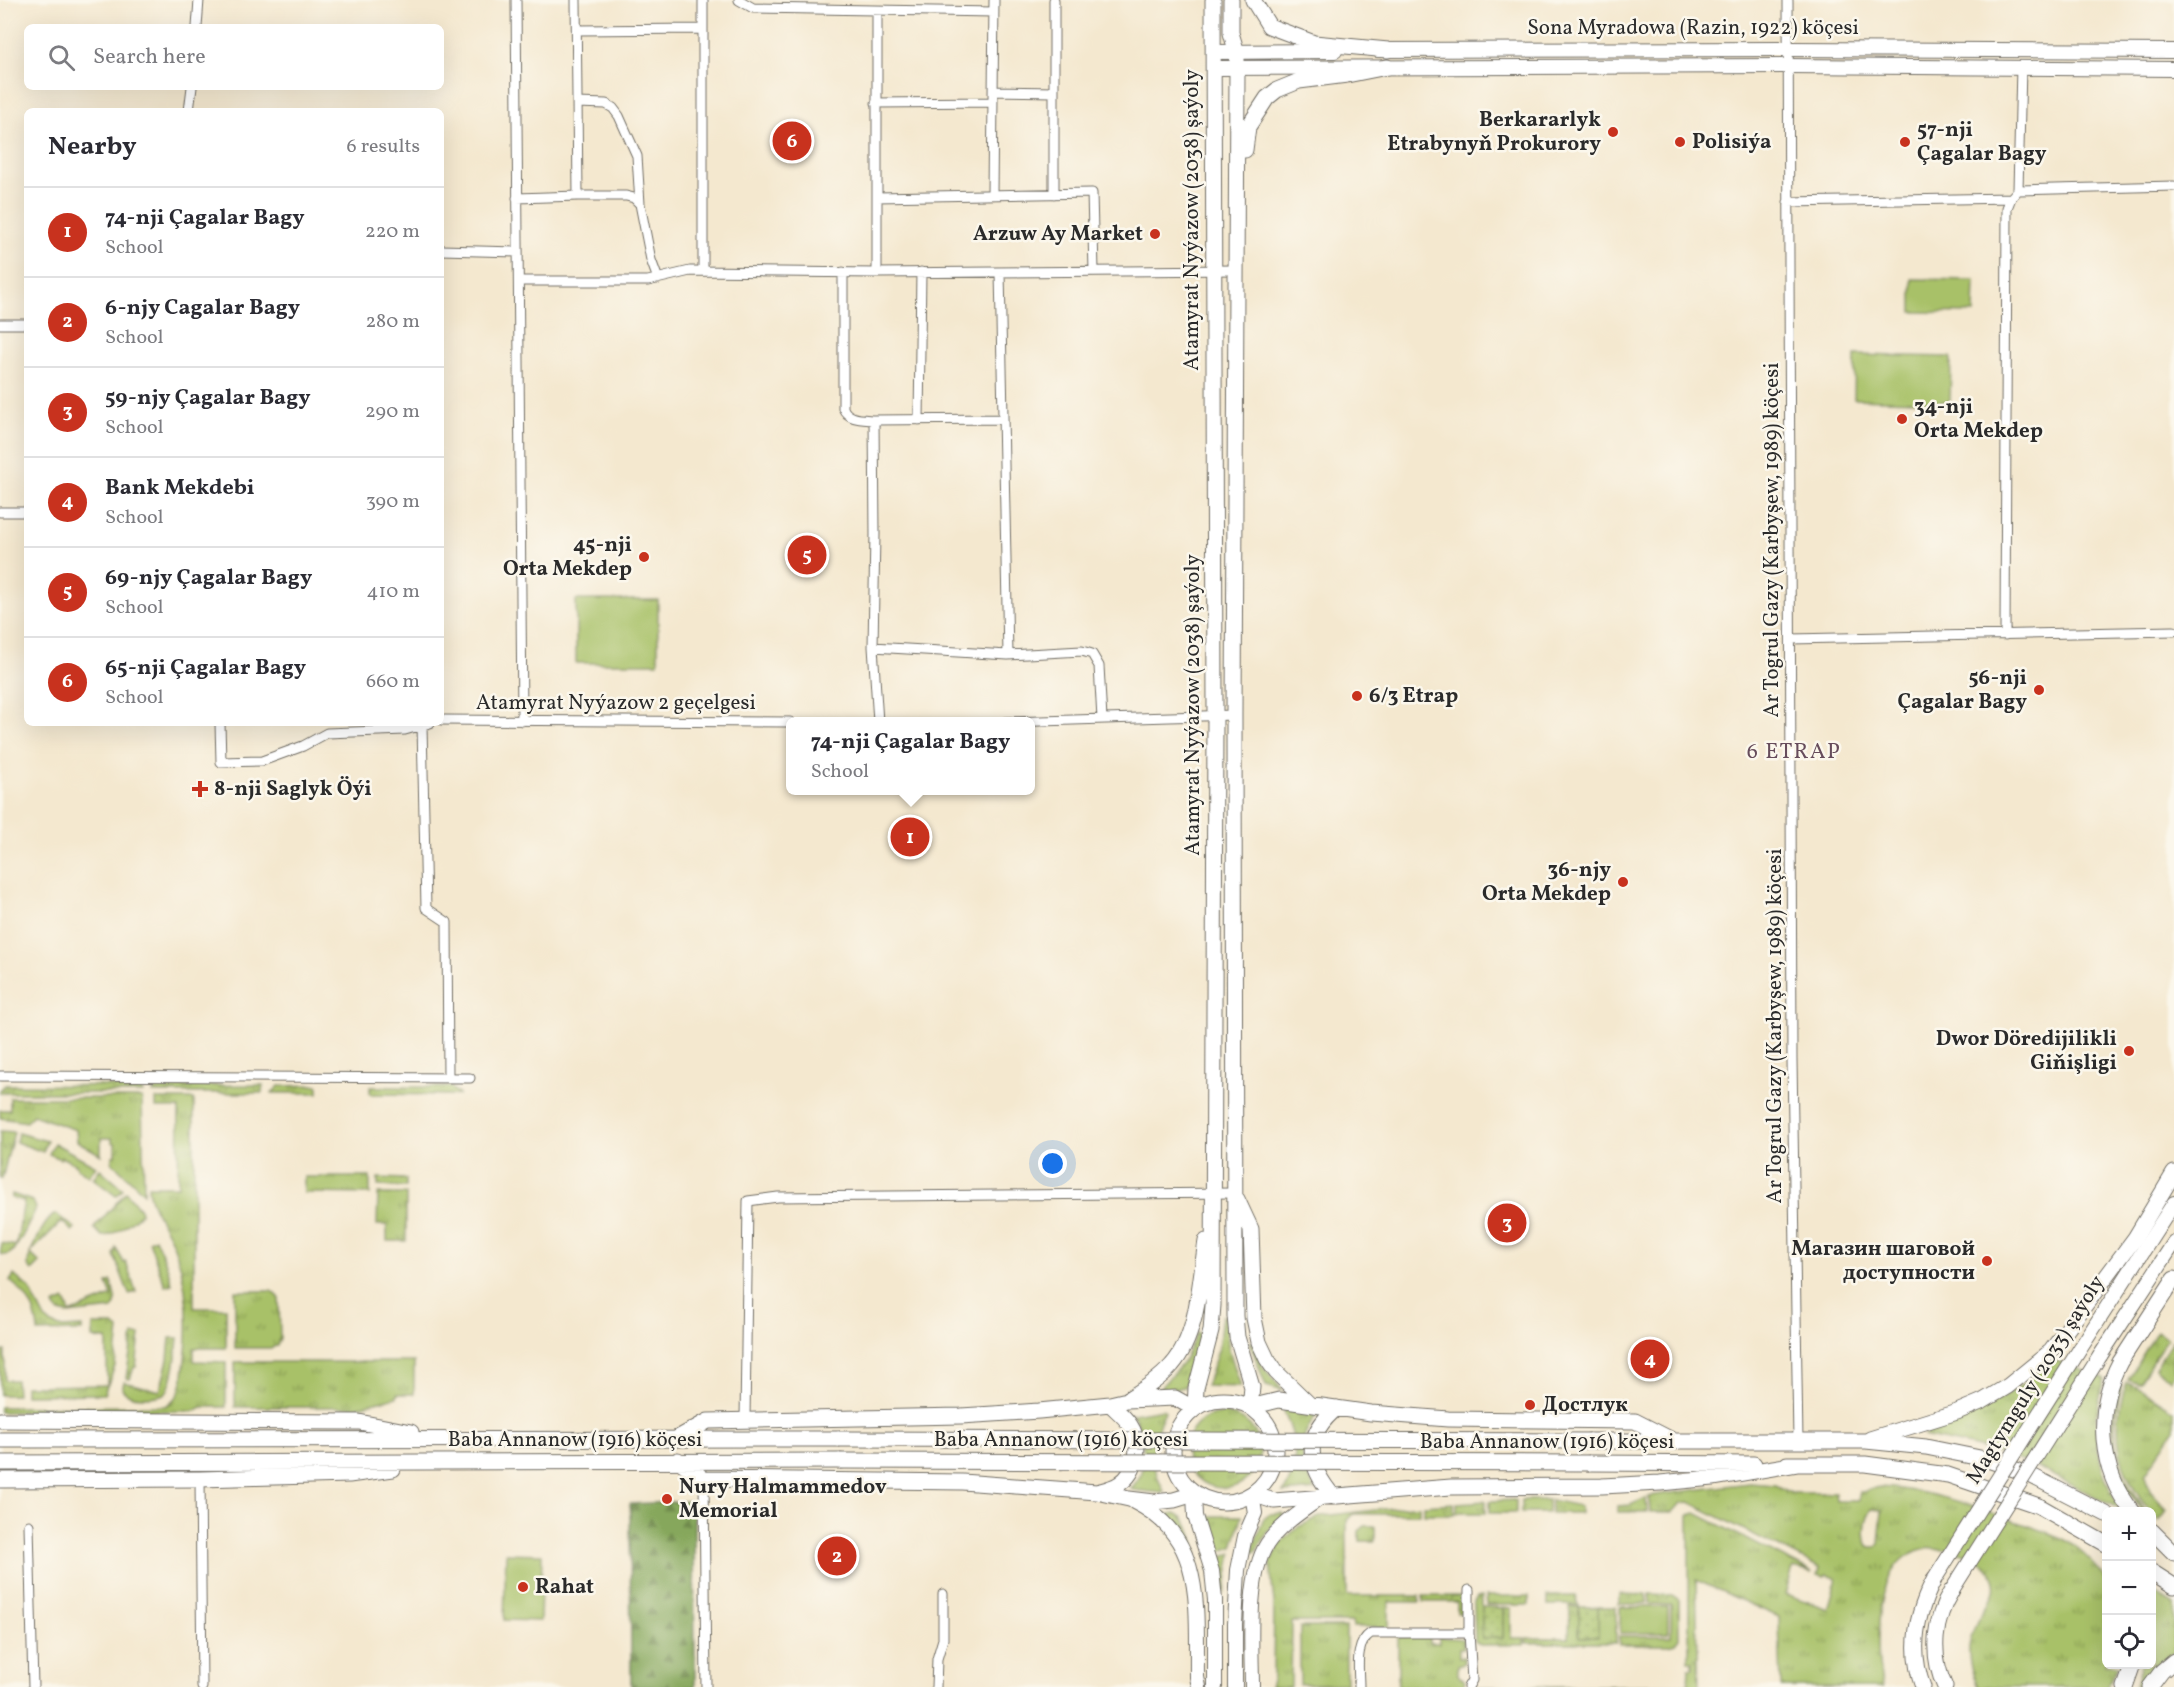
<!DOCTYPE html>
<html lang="en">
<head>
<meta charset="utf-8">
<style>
	:root { --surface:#fff; --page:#f2f2f3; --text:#2b2b33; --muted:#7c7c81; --line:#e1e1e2; --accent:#c8321e }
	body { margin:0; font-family:Vollkorn,serif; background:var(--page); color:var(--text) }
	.controls { position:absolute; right:18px; bottom:18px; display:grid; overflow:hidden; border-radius:9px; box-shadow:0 6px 24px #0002 }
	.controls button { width:54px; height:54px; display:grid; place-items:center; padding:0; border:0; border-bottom:2px solid var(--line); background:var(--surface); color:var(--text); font:30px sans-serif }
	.you { position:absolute; left:1053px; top:1164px; width:21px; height:21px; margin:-15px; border:4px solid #fff; border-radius:50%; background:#1a73e8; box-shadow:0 0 0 9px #1a73e833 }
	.badge { display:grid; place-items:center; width:39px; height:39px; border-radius:50%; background:var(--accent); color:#fff; font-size:20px; font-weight:700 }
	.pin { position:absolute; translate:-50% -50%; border:3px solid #fff; box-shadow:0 2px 6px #0006 }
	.popup { position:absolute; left:786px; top:717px; width:249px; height:78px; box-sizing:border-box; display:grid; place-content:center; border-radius:9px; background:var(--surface); filter:drop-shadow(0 2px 4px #0005); font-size:20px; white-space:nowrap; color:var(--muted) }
	.popup b { font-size:22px; color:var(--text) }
	.popup::after { content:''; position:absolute; left:50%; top:100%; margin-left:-12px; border:12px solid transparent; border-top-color:var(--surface) }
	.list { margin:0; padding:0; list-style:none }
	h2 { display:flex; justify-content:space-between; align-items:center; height:78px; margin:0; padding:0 24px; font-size:26px }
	h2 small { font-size:20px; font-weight:400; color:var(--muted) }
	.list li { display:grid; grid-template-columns:39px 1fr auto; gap:18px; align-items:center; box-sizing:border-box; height:90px; padding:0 24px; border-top:2px solid var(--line) }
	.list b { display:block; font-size:22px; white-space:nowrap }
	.list p { margin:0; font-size:20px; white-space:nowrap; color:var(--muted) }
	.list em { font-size:20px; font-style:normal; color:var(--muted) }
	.icon { flex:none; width:33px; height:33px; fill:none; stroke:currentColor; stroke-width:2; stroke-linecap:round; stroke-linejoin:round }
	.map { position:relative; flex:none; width:2174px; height:1687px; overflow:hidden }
	.search { position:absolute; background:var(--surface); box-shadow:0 6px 24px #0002; left:24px; top:24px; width:420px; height:66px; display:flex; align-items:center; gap:15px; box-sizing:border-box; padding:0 21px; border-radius:9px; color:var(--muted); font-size:22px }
	.panel { position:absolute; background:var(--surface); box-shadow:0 6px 24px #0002; left:24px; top:108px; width:420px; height:618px; border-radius:9px }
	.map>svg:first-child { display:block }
	.grass { fill:url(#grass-tufts); stroke:#6a7649; stroke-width:1.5; fill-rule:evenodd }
	.forest { fill:url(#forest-firs); stroke:#586944; stroke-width:1.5 }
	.park { fill:url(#park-dots); stroke:#6a7649; stroke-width:1.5 }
	.pitch { fill:#a8c167; stroke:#6a7649; stroke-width:1.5 }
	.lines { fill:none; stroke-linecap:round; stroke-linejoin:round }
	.minor-casing { stroke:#716d64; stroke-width:11 }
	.secondary-casing { stroke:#716d64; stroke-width:16 }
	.primary-casing { stroke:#716d64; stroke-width:17 }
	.minor { stroke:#fff; stroke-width:9 }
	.secondary { stroke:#fff; stroke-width:14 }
	.primary { stroke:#fff; stroke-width:15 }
	.secondary-bridge-casing { stroke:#716d64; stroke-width:16; stroke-linecap:butt }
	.primary-bridge-casing { stroke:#716d64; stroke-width:17; stroke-linecap:butt }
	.secondary-bridge { stroke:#fff; stroke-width:14 }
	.primary-bridge { stroke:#fff; stroke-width:15 }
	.poi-dot { fill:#c8321e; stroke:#fbf7ec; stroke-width:2 }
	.labels { text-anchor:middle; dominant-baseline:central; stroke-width:5; stroke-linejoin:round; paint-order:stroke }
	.street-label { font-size:21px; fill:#2b2b2b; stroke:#fbf7ec }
	.poi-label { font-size:21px; font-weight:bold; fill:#2b2b2b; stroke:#fbf7ec; text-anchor:start }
	.neighbourhood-label { font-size:22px; letter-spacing:1.5px; fill:#674d5c; stroke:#fbf7ec }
</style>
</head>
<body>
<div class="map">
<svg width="2174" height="1687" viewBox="0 0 2174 1687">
	<defs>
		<pattern id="grass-tufts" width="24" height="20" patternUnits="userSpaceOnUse" patternTransform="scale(1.5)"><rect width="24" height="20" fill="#a8c167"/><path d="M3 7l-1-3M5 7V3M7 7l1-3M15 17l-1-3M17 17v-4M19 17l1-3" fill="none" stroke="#899d55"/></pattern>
		<pattern id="forest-firs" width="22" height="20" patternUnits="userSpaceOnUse" patternTransform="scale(1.5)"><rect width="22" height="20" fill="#86a75c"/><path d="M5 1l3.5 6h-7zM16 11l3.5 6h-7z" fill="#6e884c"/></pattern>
		<pattern id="park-dots" width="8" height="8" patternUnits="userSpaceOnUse" patternTransform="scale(1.5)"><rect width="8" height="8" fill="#a8c167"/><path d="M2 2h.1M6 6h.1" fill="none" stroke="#899d55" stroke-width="1.8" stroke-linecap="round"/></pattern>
	</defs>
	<rect width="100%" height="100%" fill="#fbf7ec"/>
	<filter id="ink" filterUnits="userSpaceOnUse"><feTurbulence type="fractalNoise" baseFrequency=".0167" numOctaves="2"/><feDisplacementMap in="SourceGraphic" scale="12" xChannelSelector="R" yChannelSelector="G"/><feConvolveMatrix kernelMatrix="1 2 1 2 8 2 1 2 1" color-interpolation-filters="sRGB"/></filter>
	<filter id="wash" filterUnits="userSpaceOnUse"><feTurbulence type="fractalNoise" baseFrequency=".008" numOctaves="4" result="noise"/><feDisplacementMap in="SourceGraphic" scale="24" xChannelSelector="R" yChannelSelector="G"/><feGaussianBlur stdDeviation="1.35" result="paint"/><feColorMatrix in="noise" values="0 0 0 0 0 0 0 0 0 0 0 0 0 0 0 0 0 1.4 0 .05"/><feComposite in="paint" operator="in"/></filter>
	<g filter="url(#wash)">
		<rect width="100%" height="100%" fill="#f4e8cf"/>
		<path class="grass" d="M5,1085L140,1086L143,1093H0V1090Z
			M263,1085L262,1093H153L155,1086Z
			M318,1085V1093H272L279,1086Z
			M370,1087H451L459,1095L370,1094Z
			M10,1098H142L144,1193L112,1162V1156H115V1143L112,1142V1138H101V1155L77,1141L76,1130L33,1115L27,1122L0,1118V1110H10Z
			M156,1099H194V1308H226V1348H194V1361L226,1362V1407H202L194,1411L0,1412V1407L165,1406C181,1400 182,1382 184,1367C190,1326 189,1284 173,1244C166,1227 148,1204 148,1186H178L179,1108H156Z
			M0,1131L14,1132L2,1179L0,1178Z
			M18,1133L47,1141L43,1152L16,1142Z
			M54,1143L96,1166L89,1176L77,1168V1165L61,1157L60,1159L49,1154Z
			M100,1169L123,1189L116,1196L93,1178Z
			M304,1177H370V1194L304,1193Z
			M378,1178L406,1179V1187L378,1186Z
			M126,1192L140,1209L141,1213C133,1221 113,1237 102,1236L94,1228Z
			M12,1194L33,1201L36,1208C32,1217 18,1249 9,1254C6,1256 4,1255 0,1254L2,1243L16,1246L24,1201L11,1198Z
			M378,1194H406V1241H387V1225H377Z
			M56,1214L75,1228L72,1231L62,1221L30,1253L40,1263L32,1271L28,1266C27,1255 45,1218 56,1214Z
			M155,1238L166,1263L172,1284L165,1286L149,1241Z
			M116,1248L124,1263L126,1262L136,1292L129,1294L114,1255Z
			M14,1275L29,1288L45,1319L50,1323L62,1328L82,1327V1331L38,1332C37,1310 27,1294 10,1281Z
			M111,1281L116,1301L113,1309L68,1314C61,1313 57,1312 54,1305L65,1300L70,1313L112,1296L107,1283Z
			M235,1291H271L279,1297L280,1338L277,1346L270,1348H235Z
			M1222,1316H1225L1229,1350L1241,1387L1206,1386L1218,1351Z
			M93,1325H114L119,1329L115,1366L104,1394L25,1395V1386L107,1385V1339L93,1338Z
			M2157,1331L2167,1338L2139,1383L2128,1379Z
			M1197,1333L1200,1334L1191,1372L1184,1387L1157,1391L1182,1364Z
			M133,1335H140L136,1367H134L130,1379L126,1378Z
			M170,1338H178C176,1356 175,1377 166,1393C156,1398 129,1400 122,1389L124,1382L160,1391L168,1359Z
			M2172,1341L2174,1374L2171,1379L2155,1368Z
			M1252,1342L1264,1368L1283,1391L1266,1386L1250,1343Z
			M5,1351V1380H16L17,1395H0V1352Z
			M2053,1359L2104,1379C2091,1424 2095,1465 2118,1505V1508L2033,1465L1984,1449L1924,1436L1928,1432C1977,1415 2014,1395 2053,1359Z
			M235,1362H414V1394H397V1397L354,1407H235Z
			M2127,1382L2136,1386L2174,1410V1430L2145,1475L2150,1491L2167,1510L2159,1521C2121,1482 2107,1436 2127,1382Z
			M2120,1384L2122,1385C2107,1434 2114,1470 2145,1511H2142C2111,1470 2105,1433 2120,1384Z
			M1163,1409L1165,1411C1151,1439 1149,1463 1164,1492L1162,1493L1133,1490L1131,1489C1135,1483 1140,1478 1142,1472C1146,1456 1143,1426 1132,1414Z
			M1285,1410L1316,1415C1305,1432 1297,1447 1305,1469C1307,1477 1314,1484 1315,1490L1283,1493C1300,1469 1297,1438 1284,1413Z
			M1186 1451a37 37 0 1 1 74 0a37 37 0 1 1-74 0Z
			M1749,1483L1775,1485L1791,1493H1835L1836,1501H1858L1860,1492C1868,1492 1874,1487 1881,1487C1928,1490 1971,1505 2015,1521C2035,1528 2057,1534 2074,1546C2087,1556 2097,1566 2106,1579V1664L2118,1665L2107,1687H1978C1972,1674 1968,1662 1969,1647C1970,1639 1973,1629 1977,1621C1986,1606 2004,1592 1991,1572C1983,1560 1966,1553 1952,1550C1947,1549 1944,1550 1940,1550C1938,1550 1937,1549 1935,1549C1925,1547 1913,1551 1905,1557C1875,1579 1874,1654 1883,1687H1781L1779,1617L1696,1580L1699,1687H1477L1688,1685L1689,1668H1693V1660H1689V1515L1696,1513L1813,1573L1793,1568L1785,1594L1828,1609L1837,1578L1826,1575L1825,1577L1818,1575L1820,1568L1689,1502L1681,1503L1673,1512H1650L1649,1497L1655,1495ZM1872,1509L1882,1510L1879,1544L1876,1547H1868C1863,1536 1865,1519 1872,1509Z
			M1646,1498L1647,1512H1618V1506L1630,1505Z
			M1516,1500V1513H1490V1501Z
			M1521,1500H1548V1513H1521Z
			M1551,1500L1580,1506V1513H1551Z
			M1486,1501V1513H1457V1503Z
			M1454,1503V1514H1424V1505Z
			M1419,1505V1514H1353L1347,1520V1596H1419V1602H1389V1627H1353L1352,1622H1292L1291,1687H1270L1273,1677L1274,1604L1270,1564L1281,1543L1298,1527L1322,1516Z
			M1175,1513C1190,1518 1192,1539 1197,1552L1194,1553L1180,1529L1167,1515Z
			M1282,1513L1284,1516L1269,1530L1256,1552L1252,1551L1264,1518L1269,1514Z
			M1208,1516H1242L1233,1547L1218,1552L1207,1518Z
			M1365,1526H1375V1541H1359V1531Z
			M1232,1553L1225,1592H1223L1218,1559Z
			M2152,1591L2174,1605V1652L2160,1662L2139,1687L2135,1685L2141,1665L2152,1664Z
			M1619,1594L1647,1595V1604H1619Z
			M1650,1594L1672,1595L1679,1600V1638L1675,1643L1668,1645H1619V1636H1671V1605L1650,1604Z
			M1423,1596H1461L1463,1598V1613H1457V1602H1423Z
			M1482,1596V1638H1503V1608H1511V1638H1524V1645H1480L1475,1641L1474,1602L1477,1597Z
			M1486,1596H1529V1605H1487Z
			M1548,1596H1576L1579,1605H1548Z
			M1570,1607H1579V1637H1598V1607H1616V1643H1526V1638H1569Z
			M1300,1627H1346V1684H1300Z
			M1398,1637H1430V1643H1439V1637L1463,1639L1464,1648H1459V1657H1464V1663L1458,1665V1675L1464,1681L1462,1687H1398Z"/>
		<path class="forest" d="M694,1501L695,1687H631L630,1504Z"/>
		<path class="park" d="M1482,1607L1503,1608V1638H1482Z
			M1579,1607H1598V1637H1579Z"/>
		<path class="pitch" d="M1912,279L1975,280L1974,313L1912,312Z
			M1855,355L1951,357L1950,402L1854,399Z
			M576,600H658V663H576Z
			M506,1553L542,1554L540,1621L504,1620Z
			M1620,1607H1668V1633H1620Z"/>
	</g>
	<g filter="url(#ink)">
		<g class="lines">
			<g class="minor-casing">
				<path id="minor" d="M516,0L522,721
					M739,0L753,8L994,12
					M1054,0V194
					M1788,0L1792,1060L1798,1441
					M877,11V273
					M197,27L199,0
					M577,30L703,29
					M993,91L1054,92
					M577,103L606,104L613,108L619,116L637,156L640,204
					M876,103L993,102
					M189,111L192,87
					M2018,190L2174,186
					M992,194L994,0
					M578,196H626L634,198L640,204L651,260L658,279
					M877,197L1092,193L1094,271
					M517,198L578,196L576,0
					M1788,202L2011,198
					M441,250L517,252
					M703,271V0
					M843,272V408C848,420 862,419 874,420
					M1000,272L1008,655
					M519,281H648L690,271L877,273L1236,270
					M0,324H27
					M919,420L921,272
					M0,512H27
					M2005,635L2007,208L2011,198L2018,190L2021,67
					M1791,639L2174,631
					M873,647L1008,655L1082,651L1092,654L1099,666L1102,719
					M441,720L790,722
					M878,722L873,647L875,534L874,420L1003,419
					M1006,722L1234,715
					M220,723L221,762L262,761L303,746L327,733L405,730L430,723
					M422,725L426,908L447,922L448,1078
					M0,1076L470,1078
					M745,1420L748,1201L778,1197L1234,1193
					M200,1479L202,1687
					M704,1479L706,1687
					M29,1525L33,1687
					M936,1687L937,1659L943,1639V1594
					M1359,1687C1359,1669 1354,1644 1371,1633H1469
					M1468,1687L1472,1680L1469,1633V1590"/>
			</g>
			<g class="secondary-casing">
				<path id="secondary" d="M1378,50L1788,49L2174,51
					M1213,52L1335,51
					M1213,68L1788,66L2174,69
					M2080,1349L2174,1203
					M2100,1356L2174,1243
					M1194,1494L1195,1516L1212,1571L1215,1600V1687
					M1134,1502C1206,1537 1196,1609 1197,1677L1199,1687
					M1235,1687V1624L1238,1570L1245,1536L1255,1513L1252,1494
					M1252,1687C1252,1648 1246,1577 1267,1544C1280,1525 1301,1512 1320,1498"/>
			</g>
			<g class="primary-casing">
				<path id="primary" d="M1231,0V33L1237,53V68L1234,715L1235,1316L1237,1337L1252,1387L1250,1407L1279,1400L1371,1413L1448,1419L1635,1421L1676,1442
					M1253,0L1269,26L1314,43L1388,50
					M1245,150L1248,127L1267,98L1277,90L1299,81L1347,75L1387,67
					M1237,1199L1251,1229L1254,1318L1259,1342L1267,1359L1276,1372L1309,1404
					M1128,1399C1144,1389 1160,1379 1172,1365C1198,1336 1200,1279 1206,1241
					M1173 1451a51 51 0 1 1 102 0a51 51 0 1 1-102 0Z
					M0,1420L359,1422L411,1432
					M1870,1439L1957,1412L1983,1401L2008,1386L2051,1351L2135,1238L2174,1173
					M0,1440L839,1439
					M674,1440L708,1421L961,1416L1039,1411L1110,1404L1127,1400L1175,1398L1195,1409L1196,1388L1211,1331L1213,1305L1215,715L1213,0
					M1589,1441H1866L1926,1447L1985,1459L2028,1474L2106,1514
					M678,1460L704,1479L962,1482L1097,1492L1129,1499L1154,1502L1174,1500L1194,1494
					M0,1463L840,1461
					M1589,1463L1754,1464
					M1787,1464H1865L1948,1475L2039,1506L2106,1544
					M0,1480L200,1479L349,1475L393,1469
					M1097,1492C1104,1490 1113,1488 1119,1484C1138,1472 1142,1443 1130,1425C1125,1417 1117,1411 1110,1404
					M1252,1494L1274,1501L1451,1487L1602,1486L1660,1483L1713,1478L1797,1464
					M1334,1497C1307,1466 1302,1436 1337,1408
					M2133,1512C2098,1470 2095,1409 2120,1362L2174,1279
					M2152,1531L2174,1553
					M2152,1572L2174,1586
					M1923,1687C1909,1650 1916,1614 1934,1580
					M1945,1687C1930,1655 1934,1619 1952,1590
					M2125,1687L2133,1664
					M2150,1687L2162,1671L2174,1661"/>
			</g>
			<use href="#minor" class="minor"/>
			<use href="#secondary" class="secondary"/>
			<use href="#primary" class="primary"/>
			<g class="secondary-bridge-casing">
				<path id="secondary-bridge" d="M1934,1580L2080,1349
					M1952,1590L2100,1356"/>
			</g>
			<g class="primary-bridge-casing">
				<path id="primary-bridge" d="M839,1439L1589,1441
					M840,1461L1589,1463"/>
			</g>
			<use href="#secondary-bridge" class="secondary-bridge"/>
			<use href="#primary-bridge" class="primary-bridge"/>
		</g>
	</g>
	<g class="poi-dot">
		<circle cx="1613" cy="132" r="6"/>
		<circle cx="1680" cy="142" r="6"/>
		<circle cx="1905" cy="142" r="6"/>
		<circle cx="1155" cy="234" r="6"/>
		<circle cx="1902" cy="419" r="6"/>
		<circle cx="644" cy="557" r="6"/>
		<circle cx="2039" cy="690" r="6"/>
		<circle cx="1357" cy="696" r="6"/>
		<path d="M197 780h6v6h6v6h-6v6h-6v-6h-6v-6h6z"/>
		<circle cx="1623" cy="882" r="6"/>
		<circle cx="2129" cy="1051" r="6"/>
		<circle cx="1987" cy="1261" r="6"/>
		<circle cx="1530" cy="1405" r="6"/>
		<circle cx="667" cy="1499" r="6"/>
		<circle cx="523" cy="1587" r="6"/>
	</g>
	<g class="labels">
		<g class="street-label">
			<text x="1693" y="28">Sona Myradowa (Razin, 1922) köçesi</text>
			<text transform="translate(1192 220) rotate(-90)">Atamyrat Nyýazow (2038) şaýoly</text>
			<text transform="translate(1772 540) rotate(-90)">Ar Togrul Gazy (Karbyşew, 1989) köçesi</text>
			<text x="616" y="703">Atamyrat Nyýazow 2 geçelgesi</text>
			<text transform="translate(1193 705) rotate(-90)">Atamyrat Nyýazow (2038) şaýoly</text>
			<text transform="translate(1775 1026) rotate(-90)">Ar Togrul Gazy (Karbyşew, 1989) köçesi</text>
			<text transform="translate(2036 1380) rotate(-58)">Magtymguly (2033) şaýoly</text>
			<text x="575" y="1440">Baba Annanow (1916) köçesi</text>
			<text x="1061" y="1440">Baba Annanow (1916) köçesi</text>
			<text x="1547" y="1442">Baba Annanow (1916) köçesi</text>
		</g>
		<g class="poi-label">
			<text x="1601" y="120" text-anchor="end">Berkararlyk<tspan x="1601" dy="24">Etrabynyň Prokurory</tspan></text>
			<text x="1917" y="130">57-nji<tspan x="1917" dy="24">Çagalar Bagy</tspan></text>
			<text x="1692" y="142">Polisiýa</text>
			<text x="1143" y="234" text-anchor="end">Arzuw Ay Market</text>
			<text x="1914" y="407">34-nji<tspan x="1914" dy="24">Orta Mekdep</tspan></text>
			<text x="632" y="545" text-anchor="end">45-nji<tspan x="632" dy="24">Orta Mekdep</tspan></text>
			<text x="2027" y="678" text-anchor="end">56-nji<tspan x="2027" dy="24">Çagalar Bagy</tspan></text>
			<text x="1369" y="696">6/3 Etrap</text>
			<text x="214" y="789">8-nji Saglyk Öýi</text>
			<text x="1611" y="870" text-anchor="end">36-njy<tspan x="1611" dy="24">Orta Mekdep</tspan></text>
			<text x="2117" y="1039" text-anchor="end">Dwor Döredijilikli<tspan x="2117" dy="24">Giňişligi</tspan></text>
			<text x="1975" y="1249" text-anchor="end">Магазин шаговой<tspan x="1975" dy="24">доступности</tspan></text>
			<text x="1542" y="1405">Достлук</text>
			<text x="679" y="1487">Nury Halmammedov<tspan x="679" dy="24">Memorial</tspan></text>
			<text x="535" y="1587">Rahat</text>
		</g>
		<g class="neighbourhood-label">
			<text x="1794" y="752">6 ETRAP</text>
		</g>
	</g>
</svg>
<div class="controls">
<button>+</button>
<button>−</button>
<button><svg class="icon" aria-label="locate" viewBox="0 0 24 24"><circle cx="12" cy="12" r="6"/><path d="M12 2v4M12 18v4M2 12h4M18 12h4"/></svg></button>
</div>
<div class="you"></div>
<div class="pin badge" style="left:910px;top:837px">1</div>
<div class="popup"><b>74-nji Çagalar Bagy</b>School</div>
<div class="pin badge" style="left:837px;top:1556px">2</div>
<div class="pin badge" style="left:1507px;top:1223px">3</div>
<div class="pin badge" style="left:1650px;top:1359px">4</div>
<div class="pin badge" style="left:807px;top:555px">5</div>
<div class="pin badge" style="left:792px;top:141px">6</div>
<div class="search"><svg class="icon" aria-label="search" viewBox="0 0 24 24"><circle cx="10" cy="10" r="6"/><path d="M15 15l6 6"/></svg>Search here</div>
<section class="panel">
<h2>Nearby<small>6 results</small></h2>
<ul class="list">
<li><span class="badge">1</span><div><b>74-nji Çagalar Bagy</b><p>School</p></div><em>220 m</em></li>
<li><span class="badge">2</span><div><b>6-njy Cagalar Bagy</b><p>School</p></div><em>280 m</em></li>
<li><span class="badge">3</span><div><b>59-njy Çagalar Bagy</b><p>School</p></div><em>290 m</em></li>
<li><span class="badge">4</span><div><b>Bank Mekdebi</b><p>School</p></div><em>390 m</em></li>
<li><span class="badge">5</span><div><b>69-njy Çagalar Bagy</b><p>School</p></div><em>410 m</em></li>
<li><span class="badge">6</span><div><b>65-nji Çagalar Bagy</b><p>School</p></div><em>660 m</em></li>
</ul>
</section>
</div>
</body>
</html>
